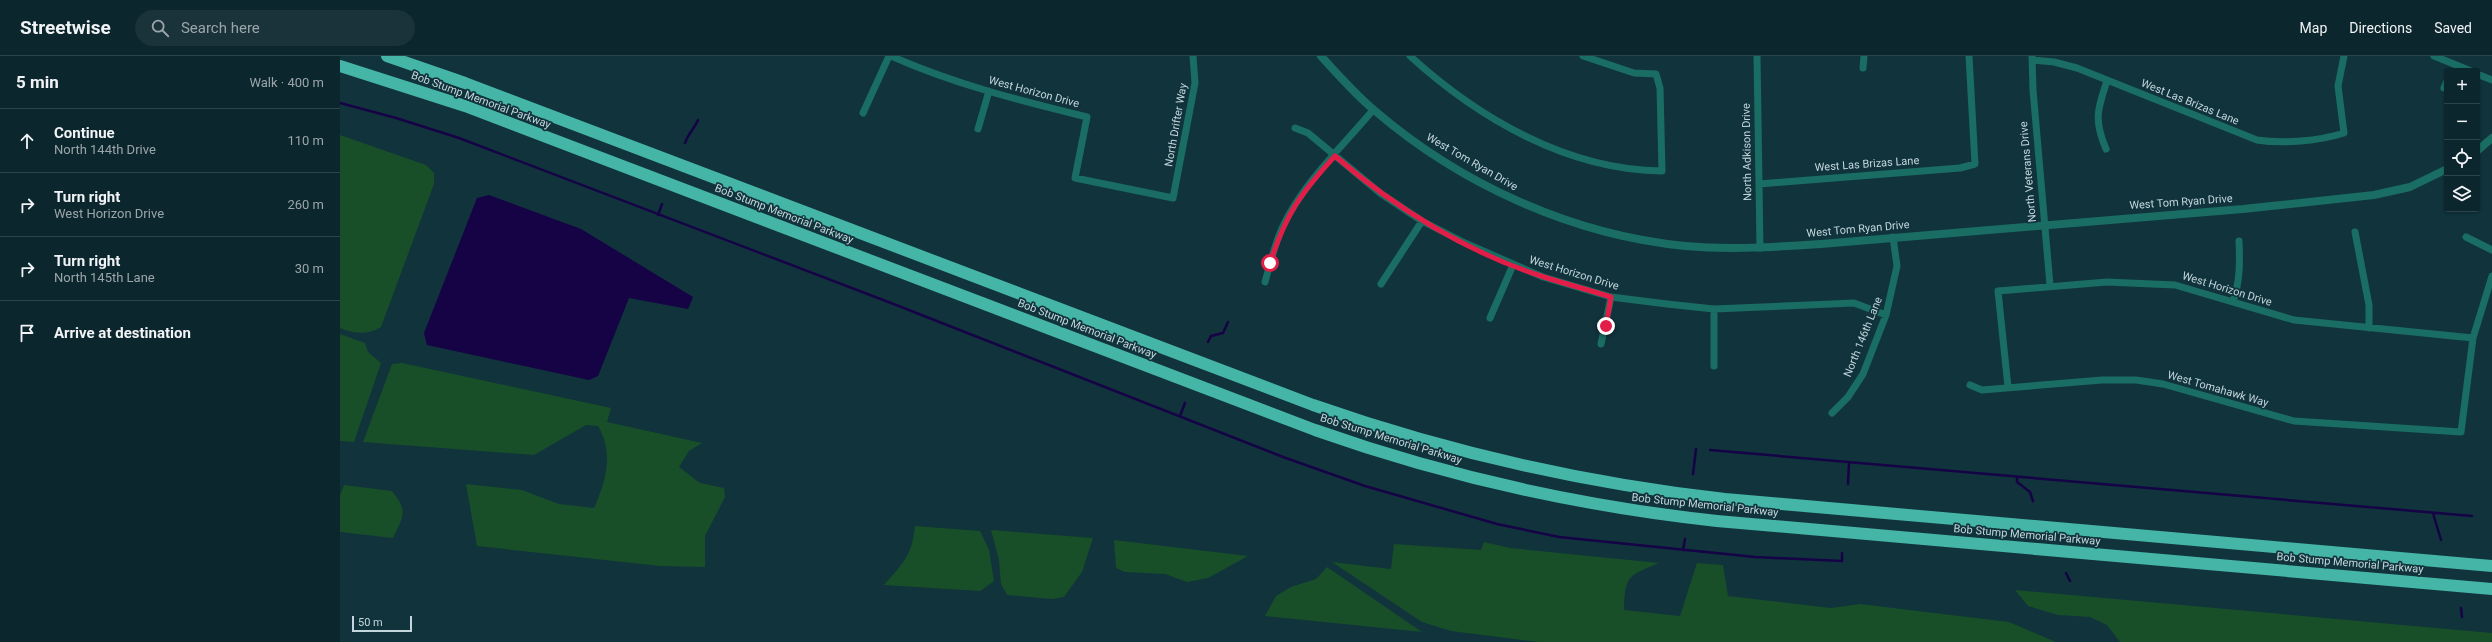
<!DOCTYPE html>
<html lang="en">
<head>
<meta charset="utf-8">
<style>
	:root { --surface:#0c262d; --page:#1a3239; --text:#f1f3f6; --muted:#9aa5aa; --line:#2c4349 }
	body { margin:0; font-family:Roboto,sans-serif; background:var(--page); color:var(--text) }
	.controls { position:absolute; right:12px; top:12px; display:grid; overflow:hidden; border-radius:4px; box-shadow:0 1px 3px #0004 }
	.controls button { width:36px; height:36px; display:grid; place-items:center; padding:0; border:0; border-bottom:1px solid var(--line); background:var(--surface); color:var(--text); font:20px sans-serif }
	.scale { position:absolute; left:12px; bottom:10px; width:60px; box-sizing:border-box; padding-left:4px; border:2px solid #c3d6db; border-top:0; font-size:11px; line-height:14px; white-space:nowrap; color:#c3d6db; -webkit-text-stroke:3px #10333c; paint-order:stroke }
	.stop { position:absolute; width:12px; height:12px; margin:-9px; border:3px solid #e11d48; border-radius:50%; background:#fff }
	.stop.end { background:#e11d48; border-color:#fff; box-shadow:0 1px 4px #0008 }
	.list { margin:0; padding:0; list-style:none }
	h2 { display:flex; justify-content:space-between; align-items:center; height:52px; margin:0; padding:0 16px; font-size:17px }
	h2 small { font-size:13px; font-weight:400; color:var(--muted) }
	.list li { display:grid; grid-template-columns:26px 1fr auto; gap:12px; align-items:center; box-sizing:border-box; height:64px; padding:0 16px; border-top:1px solid var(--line) }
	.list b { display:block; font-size:15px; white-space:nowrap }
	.list p { margin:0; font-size:13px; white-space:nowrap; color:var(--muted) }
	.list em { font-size:13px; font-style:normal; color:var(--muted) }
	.icon { flex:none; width:22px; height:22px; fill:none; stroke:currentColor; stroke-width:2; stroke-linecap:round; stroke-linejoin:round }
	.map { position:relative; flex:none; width:2152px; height:586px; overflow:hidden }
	header { display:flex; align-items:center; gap:24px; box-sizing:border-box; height:56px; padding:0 20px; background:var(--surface); border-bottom:1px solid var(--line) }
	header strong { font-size:19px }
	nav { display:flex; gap:22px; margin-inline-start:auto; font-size:14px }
	.search { width:280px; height:36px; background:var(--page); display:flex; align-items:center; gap:10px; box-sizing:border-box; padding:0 14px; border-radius:22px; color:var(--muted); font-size:15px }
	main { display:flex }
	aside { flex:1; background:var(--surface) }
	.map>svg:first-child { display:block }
	.green { fill:#184f29 }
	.water { fill:#160346 }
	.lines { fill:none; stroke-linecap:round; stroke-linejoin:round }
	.stream { stroke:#160346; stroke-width:2.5 }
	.minor { stroke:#1a6d63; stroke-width:7 }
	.tertiary { stroke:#1a6d63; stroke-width:8 }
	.motorway { stroke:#45b5a7; stroke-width:12 }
	.route { stroke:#e11d48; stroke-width:5 }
	.labels { text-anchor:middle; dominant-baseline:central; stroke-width:3.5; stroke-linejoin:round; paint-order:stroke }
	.street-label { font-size:11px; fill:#c3d6db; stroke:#10333c }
</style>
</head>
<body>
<header>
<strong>Streetwise</strong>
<div class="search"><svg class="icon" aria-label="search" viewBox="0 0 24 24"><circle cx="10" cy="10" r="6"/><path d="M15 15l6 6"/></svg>Search here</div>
<nav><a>Map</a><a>Directions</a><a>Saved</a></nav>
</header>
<main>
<aside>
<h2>5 min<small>Walk · 400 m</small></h2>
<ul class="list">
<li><svg class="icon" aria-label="ahead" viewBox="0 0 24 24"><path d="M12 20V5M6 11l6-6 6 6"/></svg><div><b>Continue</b><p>North 144th Drive</p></div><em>110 m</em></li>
<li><svg class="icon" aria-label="right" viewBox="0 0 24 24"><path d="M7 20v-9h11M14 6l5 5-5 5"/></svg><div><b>Turn right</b><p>West Horizon Drive</p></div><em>260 m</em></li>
<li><svg class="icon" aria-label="right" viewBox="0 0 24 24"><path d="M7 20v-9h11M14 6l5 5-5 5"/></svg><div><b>Turn right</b><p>North 145th Lane</p></div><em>30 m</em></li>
<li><svg class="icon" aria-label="arrive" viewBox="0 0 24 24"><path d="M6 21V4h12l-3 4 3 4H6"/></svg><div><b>Arrive at destination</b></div></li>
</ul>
</aside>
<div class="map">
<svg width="2152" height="586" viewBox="0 0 2152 586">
	<rect width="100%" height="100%" fill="#10333c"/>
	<path class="green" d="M0,79L86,109L94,117V128L41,271C28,279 14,278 0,272Z
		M0,278L25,287L28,296L41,307L14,386L0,385Z
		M62,307L271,352L267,366L362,387L349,395L339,411L360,427L384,432L385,441L365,480V511L320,510L137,490L126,428L182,434L219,448L254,452C266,425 274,397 258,370L246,369L194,399L23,386L52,308Z
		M4,429L52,435C68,455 64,459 53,482L0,476V439Z
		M575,470L640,475L649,494L654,525L640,535L544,529C563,507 572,500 575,470Z
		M651,474L753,482L742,516L724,541L712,543L667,539L661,528L659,504Z
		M774,484L908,500L868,522L847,526L825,518L785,516L776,512Z
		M1144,486L1170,492L1319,507C1288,520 1285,519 1284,554L1340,560L1357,507L1383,509L1388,540L1491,552L1520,548L1669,566L1716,586H1199L1111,575L1082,566L992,506L1051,513L1054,488L1141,494Z
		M987,511L1082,576L925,560L936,540L951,531L976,523Z
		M1675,534L2152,577V586H1780L1767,569L1750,561L1718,559L1688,550Z"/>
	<path class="water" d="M149,139L241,173L353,241L348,253L289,242L258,320L249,324L87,289L84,277L137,142Z"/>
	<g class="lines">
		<path class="stream" d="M0,47L56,62L119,82L551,247L943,401L1025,430L1157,468L1219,481L1415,501L1502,505V497
			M345,87C348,78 354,73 358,64
			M318,159L322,148
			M868,286L871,280L883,277L888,266
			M840,360L845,347
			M1370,394L2132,460
			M1353,418L1356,393
			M1677,421V426L1690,436L1693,445
			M1508,428L1509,407
			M2093,457L2101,484
			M1343,494L1345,483
			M1726,517L1730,525
			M2121,552L2122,561"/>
		<path class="minor" d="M551,0C614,28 681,45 747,61L735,122L833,142L855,27L853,0
			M1070,0C1138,62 1227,114 1322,115L1320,32L1316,18L1294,17L1243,0
			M1417,0L1420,192
			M1692,0L1693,34L1710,229
			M2094,0L2131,15
			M1692,4L1714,6L1737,12L1917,84C1943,88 1979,85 2004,77L1998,30L2004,0
			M1523,12L1524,0
			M2137,18L2152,24
			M2104,32L2107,25
			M523,57L549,0
			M955,72L968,77L1040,137L1082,165L1125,187L1203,221L1271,241L1327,248L1374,253L1514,247L1546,259
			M638,73L649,35
			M1766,93C1754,65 1757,54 1767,25
			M1419,128L1620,112L1635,108L1629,0
			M2015,176L2029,249V272
			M2126,181L2152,194
			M925,226C930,208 935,187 943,170C964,126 1002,91 1033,54
			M1041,228L1082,165
			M1893,246C1900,225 1900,207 1899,185
			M1374,253V310
			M1150,262L1173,209
			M1261,288L1271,241
			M1630,329L1642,334L1762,324H1796L1823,328L1954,365L2121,376L2133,282L2152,220
			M1668,331L1658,235L1767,226L1835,229L1954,264L2133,282
			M1492,357L1508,341L1523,318L1546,259L1557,210L1553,181"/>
		<path class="tertiary" d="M981,0C998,19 1015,38 1034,54C1120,128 1232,179 1345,190C1390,194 1436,191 1481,188L1903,153L2034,139L2070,131L2107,113
			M2137,95L2152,82"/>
		<path class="motorway" d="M47,0L125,27L973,349C1107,396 1243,427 1385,443L2152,510
			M0,10L125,50L975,374C1105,420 1239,450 1377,465L2152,533"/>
	</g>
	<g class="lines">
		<path class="route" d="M930,207C946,158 960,138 995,100C1055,152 1128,197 1204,221C1226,228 1249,234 1271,241L1266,270"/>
	</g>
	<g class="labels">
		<g class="street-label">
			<text transform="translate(694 36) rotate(15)">West Horizon Drive</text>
			<text transform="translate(141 44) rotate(20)">Bob Stump Memorial Parkway</text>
			<text transform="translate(1850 46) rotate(22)">West Las Brizas Lane</text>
			<text transform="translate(836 69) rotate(-80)">North Drifter Way</text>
			<text transform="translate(1407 96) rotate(-91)">North Adkison Drive</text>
			<text transform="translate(1132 106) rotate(30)">West Tom Ryan Drive</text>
			<text transform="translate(1527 108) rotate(-4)">West Las Brizas Lane</text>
			<text transform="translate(1688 116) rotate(-95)">North Veterans Drive</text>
			<text transform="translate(1841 146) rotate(-4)">West Tom Ryan Drive</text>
			<text transform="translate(444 158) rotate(21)">Bob Stump Memorial Parkway</text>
			<text transform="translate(1518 173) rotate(-5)">West Tom Ryan Drive</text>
			<text transform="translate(1234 217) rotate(17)">West Horizon Drive</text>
			<text transform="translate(1887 233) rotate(17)">West Horizon Drive</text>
			<text transform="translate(747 273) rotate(21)">Bob Stump Memorial Parkway</text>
			<text transform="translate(1523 281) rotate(-68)">North 146th Lane</text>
			<text transform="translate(1878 333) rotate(16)">West Tomahawk Way</text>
			<text transform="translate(1051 383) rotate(17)">Bob Stump Memorial Parkway</text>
			<text transform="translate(1365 449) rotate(6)">Bob Stump Memorial Parkway</text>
			<text transform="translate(1687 479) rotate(5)">Bob Stump Memorial Parkway</text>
			<text transform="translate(2010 507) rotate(5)">Bob Stump Memorial Parkway</text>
		</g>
	</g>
</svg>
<div class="controls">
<button>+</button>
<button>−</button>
<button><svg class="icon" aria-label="locate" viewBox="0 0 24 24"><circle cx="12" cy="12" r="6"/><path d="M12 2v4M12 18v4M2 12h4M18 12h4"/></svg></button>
<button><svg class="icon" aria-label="layers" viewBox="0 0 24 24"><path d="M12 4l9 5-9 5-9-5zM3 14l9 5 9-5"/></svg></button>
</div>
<div class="scale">50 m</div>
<div class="stop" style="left:930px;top:207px"></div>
<div class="stop end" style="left:1266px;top:270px"></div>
</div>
</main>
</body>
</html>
